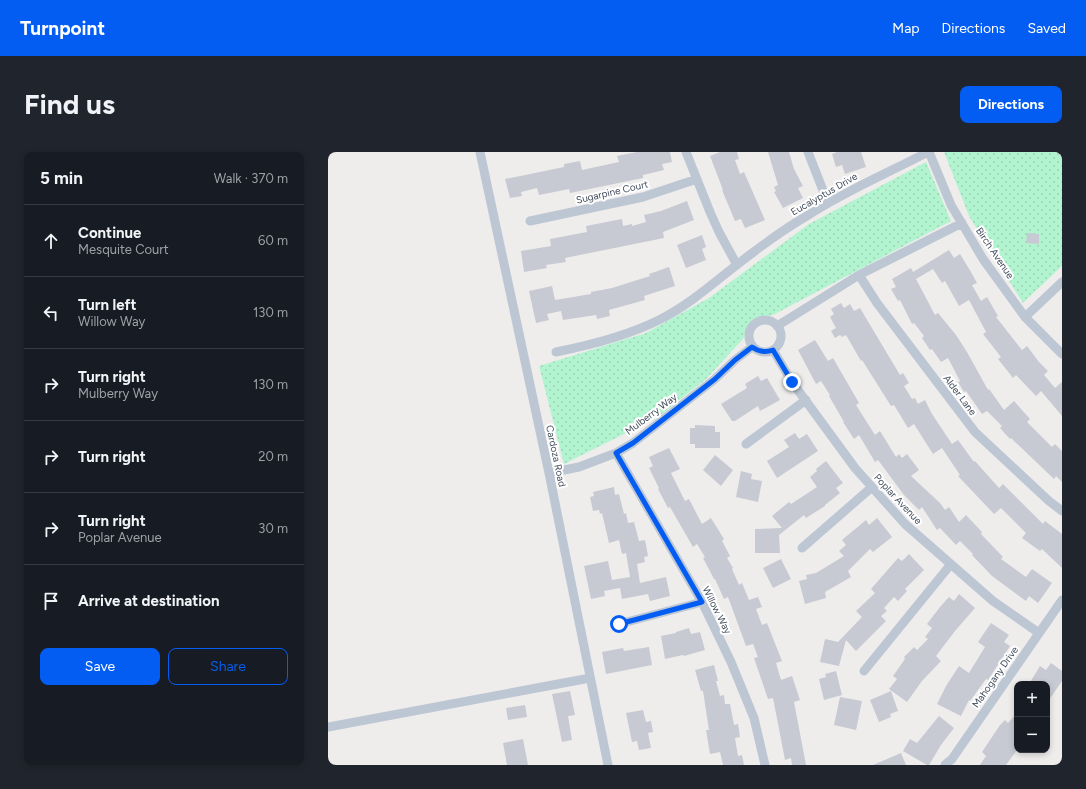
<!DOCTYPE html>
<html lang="en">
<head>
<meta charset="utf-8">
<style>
	:root { --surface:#171b24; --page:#20242c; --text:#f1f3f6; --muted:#9ea1a6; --line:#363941; --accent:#035df2 }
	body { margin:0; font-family:Figtree,sans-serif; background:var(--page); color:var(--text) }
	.controls { position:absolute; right:12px; bottom:12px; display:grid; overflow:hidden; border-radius:8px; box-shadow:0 2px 6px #0003 }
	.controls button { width:36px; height:36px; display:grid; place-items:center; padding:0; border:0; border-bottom:1px solid var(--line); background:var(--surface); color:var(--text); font:20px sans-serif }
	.stop { position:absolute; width:12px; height:12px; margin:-9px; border:3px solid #035df2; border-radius:50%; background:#fff }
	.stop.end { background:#035df2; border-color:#fff; box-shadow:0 1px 4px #0008 }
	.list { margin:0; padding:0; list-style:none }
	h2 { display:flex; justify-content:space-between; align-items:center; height:52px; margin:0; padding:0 16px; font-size:17px }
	h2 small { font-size:13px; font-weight:400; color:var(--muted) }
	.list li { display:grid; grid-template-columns:26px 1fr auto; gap:12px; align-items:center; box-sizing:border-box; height:72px; padding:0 16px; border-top:1px solid var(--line) }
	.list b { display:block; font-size:15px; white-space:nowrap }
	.list p { margin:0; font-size:13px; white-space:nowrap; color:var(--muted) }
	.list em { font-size:13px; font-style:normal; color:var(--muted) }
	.actions { display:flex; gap:8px; padding:12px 16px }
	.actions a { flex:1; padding:9px 0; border:1px solid var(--accent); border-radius:8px; text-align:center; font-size:14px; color:var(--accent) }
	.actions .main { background:var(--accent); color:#fff }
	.icon { flex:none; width:22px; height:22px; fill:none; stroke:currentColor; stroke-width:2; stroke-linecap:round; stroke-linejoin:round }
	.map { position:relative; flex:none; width:734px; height:613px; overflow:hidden; border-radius:8px }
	header { display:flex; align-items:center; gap:24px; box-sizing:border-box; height:56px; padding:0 20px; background:var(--accent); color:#fff }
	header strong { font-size:19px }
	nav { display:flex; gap:22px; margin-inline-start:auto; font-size:14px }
	.intro { display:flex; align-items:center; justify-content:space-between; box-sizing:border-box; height:96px; padding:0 24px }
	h1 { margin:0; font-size:28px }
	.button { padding:10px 18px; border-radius:8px; background:var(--accent); color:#fff; font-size:14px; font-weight:700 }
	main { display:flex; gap:24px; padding:0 24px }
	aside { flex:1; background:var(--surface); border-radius:8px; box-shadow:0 2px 6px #0003 }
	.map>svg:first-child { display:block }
	.park { fill:url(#park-dots) }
	.building { fill:#c7cad3 }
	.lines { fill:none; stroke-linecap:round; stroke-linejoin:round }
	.street { stroke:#bdc7d4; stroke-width:9 }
	.route { stroke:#035df2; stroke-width:5 }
	.labels { text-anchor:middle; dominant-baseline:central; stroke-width:4; stroke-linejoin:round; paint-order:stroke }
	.street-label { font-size:10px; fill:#424e5c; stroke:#fff }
</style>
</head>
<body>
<header>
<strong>Turnpoint</strong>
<nav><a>Map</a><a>Directions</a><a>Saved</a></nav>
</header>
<div class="intro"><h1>Find us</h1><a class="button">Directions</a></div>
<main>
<aside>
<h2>5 min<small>Walk · 370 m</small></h2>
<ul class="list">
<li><svg class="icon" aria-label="ahead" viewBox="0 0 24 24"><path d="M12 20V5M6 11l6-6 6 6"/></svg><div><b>Continue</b><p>Mesquite Court</p></div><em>60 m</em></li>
<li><svg class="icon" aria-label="left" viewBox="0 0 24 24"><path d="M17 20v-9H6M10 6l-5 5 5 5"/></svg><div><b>Turn left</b><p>Willow Way</p></div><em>130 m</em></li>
<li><svg class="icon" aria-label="right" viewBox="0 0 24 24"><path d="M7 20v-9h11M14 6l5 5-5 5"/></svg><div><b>Turn right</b><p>Mulberry Way</p></div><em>130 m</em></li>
<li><svg class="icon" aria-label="right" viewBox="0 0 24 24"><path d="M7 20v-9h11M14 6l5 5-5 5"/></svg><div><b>Turn right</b></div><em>20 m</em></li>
<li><svg class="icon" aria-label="right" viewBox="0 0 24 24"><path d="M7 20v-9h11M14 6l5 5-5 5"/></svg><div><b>Turn right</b><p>Poplar Avenue</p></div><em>30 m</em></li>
<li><svg class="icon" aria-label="arrive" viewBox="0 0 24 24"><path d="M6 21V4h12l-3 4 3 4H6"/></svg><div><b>Arrive at destination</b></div></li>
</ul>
<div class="actions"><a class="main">Save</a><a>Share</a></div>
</aside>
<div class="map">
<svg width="734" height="613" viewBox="0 0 734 613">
	<defs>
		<pattern id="park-dots" width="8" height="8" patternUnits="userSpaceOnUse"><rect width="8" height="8" fill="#b3f4d0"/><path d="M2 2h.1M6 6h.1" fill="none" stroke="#9bd3b5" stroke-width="1.8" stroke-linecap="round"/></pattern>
	</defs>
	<rect width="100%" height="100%" fill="#efecec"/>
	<path class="park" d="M616,0H734V114L695,151L641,64Z
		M598,10L623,69L445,163L428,166L421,172L415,187L378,227L330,265L236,312L211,214L318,181L381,146L481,72Z"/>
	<path class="building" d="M309,0H342L344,10L334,12L336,18L315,23V26L242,41L241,37L211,43L209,36L193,40L194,44L182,46L177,27L236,15V12L252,9L254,18L291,10L289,4Z
		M392,0H409L411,7L407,8L412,22L416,20L437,68L417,76L413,67L407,69L394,38H395L382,4Z
		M440,0H461L466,17L475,34L470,36L475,46L455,56L446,40L448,39L446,35L450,33Z
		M509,0H533L538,15L517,22L514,13L508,15L504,2Z
		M359,49L366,68L335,80L336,86L237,106L238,110L218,113L219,116L196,120L193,99L223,94L222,87L259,80L258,74L294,67L295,74L304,72V74L318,70L316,63L333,59Z
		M699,81L711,82V92L698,91Z
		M374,83L378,95L374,97L378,108L358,116L349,93Z
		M621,98L626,106L632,102L643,120L649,131L644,133L653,149L659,145L670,164L668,165L694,198L699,194L711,210L720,219L716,223L727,236L734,230V264L713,239L708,244L688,223L685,226L670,207L673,205L655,182L658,180L641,148L631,154L617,129L614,131L605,117L588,127L607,163L610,161L628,183L639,200L660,238L661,237L676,258L686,249L702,267L699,270L724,295L727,292L734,299V330L728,324L726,327L683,286L682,287L672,276L674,274L659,259L654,262L638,239L636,240L630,230L632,229L620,206L613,210L604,197L602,198L594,186L596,184L586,171L584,172L572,148L570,149L563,137L568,135L564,127L583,116L585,120Z
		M341,115L347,134L316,144L317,148L281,158L282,164L269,167L268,163L235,168L233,159L219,162L221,168L208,171L201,139L224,134L227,148L263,142V140L284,136L322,124L321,122Z
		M513,151L516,156L522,152L526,159L532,156L572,223L575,221L581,231L576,234L584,247L587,246L590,252L597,248L604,262L624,292L630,288L646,310L647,309L671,336L675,332L715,372L717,369L734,382V416L714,397L712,399L694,386L698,381L673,356L666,362L630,324L632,323L614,296L605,302L586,272L580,276L566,253L563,254L534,208L533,209L518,183L514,185L512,183L507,186L503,179L508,176L502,165L506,162L503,157Z
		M487,188L500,209L505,206L531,251L528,253L547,283L552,279L568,305L571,302L574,306L579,302L591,318L583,324L612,351L617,358L621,355L631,370L638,363L654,380L653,382L675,405L673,407L698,425L704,417L724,431L710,451L701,444L698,449L683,438L664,424L644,403L645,402L632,389L628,393L612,376L609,378L594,355L591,358L576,343L550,308L547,310L531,283L526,287L515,270H516L501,244L502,243L493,229L488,232L470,198Z
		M430,224L433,229L439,226L452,248L432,259L430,254L407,269H404L393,252L419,236L417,232Z
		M367,273L387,274V280H392V296H367V292H362V276H367Z
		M467,281L471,287L479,282L490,299L449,326L439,309L461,295L456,288Z
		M341,296L352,317L343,321L357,349L361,347L374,372L383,366L396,387L394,389L402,404L399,406L405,416L404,417L411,433L414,431L421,448L430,445L434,455L428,457L434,473L439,471L454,509L448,511L453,528L464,524L472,548L466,550L478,613H464L463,606L457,608L445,546L440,547L426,506L430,505L425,492L418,494L400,445L396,447L387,427H386L375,406L377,405L369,392L365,395L342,355L340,356L330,337L331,336L321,316L325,314L321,305Z
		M387,303L405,318L393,334L375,318Z
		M498,309L515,331L508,336L512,341L497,353V354L478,366L476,363L451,383L452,401H427V377L454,376L444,364L461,350L463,352L489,335L482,325L489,319L488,317Z
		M413,319L424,322L423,327L434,329L430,350L408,345Z
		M286,335L287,343L291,342L296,362L298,361L300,371L306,370L311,389L317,388L320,404L316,405L317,410L309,412L312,431L338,425L342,444L322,449L320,442L294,447L292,436L276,439L277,444L263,447L256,414L280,409L284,428L302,425L298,401L294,402L291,388L281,391L274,361L272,362L271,358L265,359L262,345L266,344L265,340Z
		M549,366L564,385L545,400L542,397L520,419L523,425L497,440L498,446L477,452L471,429L479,427L478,423L488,421L516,404L511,399L518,393L514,388L538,368L541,373Z
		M581,402L596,418L577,437L579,439L570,449L566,445L556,456L559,459L553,464L558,469L528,499L518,488L511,514L492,510L497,487L510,490L534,465L528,459L547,441L543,437L570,406L574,409Z
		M453,407L463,427L445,436L435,416Z
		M631,442L647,456L627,479L608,504L613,509L594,529L579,550L561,537L569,527L565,524L577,507L576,505L586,495L589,498L600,487L597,485L604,476L599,472L612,455L621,445L626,449Z
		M663,471L681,483L676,490L682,494L660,528L658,527L642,549L641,548L633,564L609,552L618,534L631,514L641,521L657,495L650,490Z
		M361,476L363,482L372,480L377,498L356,504L355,503L337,507L333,484L348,481V480Z
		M321,495L324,513L278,522L274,500L295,496L296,499Z
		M723,511L734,519V529L719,551V532H701L712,514L718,518Z
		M386,513L390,529H388L392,544L396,543L397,552H402L406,573L410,572L412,585L407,586L410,604L414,603L416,613H395L392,600L382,602L378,578H381L375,539H373L367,518Z
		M508,519L514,543L496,548L491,527L498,525L497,522Z
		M242,539L247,563L240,564L244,588L234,590L224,542Z
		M563,539L570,559L562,562L563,565L551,570L542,548Z
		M512,545L534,549L528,578L506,573Z
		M197,553L199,565L180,568L178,556Z
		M315,558L318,570L323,569L325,580L320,581L323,596L311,598L309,589L304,590L298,561Z
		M689,561V598L678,613H652L658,604L654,600L672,573L677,568L680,571Z
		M611,564L626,576L613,593L601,613H599L575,599L582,587L589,591Z
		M195,587L200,613H179L175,591Z
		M573,601L578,613H545Z"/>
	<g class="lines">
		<path class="street" d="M152,0L221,321L280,613
			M358,0L382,60L391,80L409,113
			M480,0L500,51
			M601,0L623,53L655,107L697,165L734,202
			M202,69L315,45L369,27
			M531,123L549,151L647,280L721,349L734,359
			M697,165L734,130
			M421 184a16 16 0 1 1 32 0a16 16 0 1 1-32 0Z
			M449,174L531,123L634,71
			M445,198L464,230L527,316L577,372L665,449L711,481
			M228,200C263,193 299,184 331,168C367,150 395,122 427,99C444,86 463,73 482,62C519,38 560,21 600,0
			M418,292L478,248
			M288,301L374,450L403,510L426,566L437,613
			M221,321L251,315L288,301L305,291L387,227L407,208L424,195
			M474,396L544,335
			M291,472L374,450
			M536,519L623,412
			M0,575L262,526
			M617,613L624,607L734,448"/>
	</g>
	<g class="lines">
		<path class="route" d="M291,472L374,450L288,301L305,291L387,227L407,208L424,195C431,200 437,201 445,198L464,230"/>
	</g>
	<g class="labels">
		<g class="street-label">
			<text transform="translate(284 40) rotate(-13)">Sugarpine Court</text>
			<text transform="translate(496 42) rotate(-30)">Eucalyptus Drive</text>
			<text transform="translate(667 101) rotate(56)">Birch Avenue</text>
			<text transform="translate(632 243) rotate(53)">Alder Lane</text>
			<text transform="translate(323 262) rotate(-37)">Mulberry Way</text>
			<text transform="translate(228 304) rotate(78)">Cardoza Road</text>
			<text transform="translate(570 347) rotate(47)">Poplar Avenue</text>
			<text transform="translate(389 458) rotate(63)">Willow Way</text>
			<text transform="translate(667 525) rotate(-55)">Mahogany Drive</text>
		</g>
	</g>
</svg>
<div class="controls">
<button>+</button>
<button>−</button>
</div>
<div class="stop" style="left:291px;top:472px"></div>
<div class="stop end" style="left:464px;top:230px"></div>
</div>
</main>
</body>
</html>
